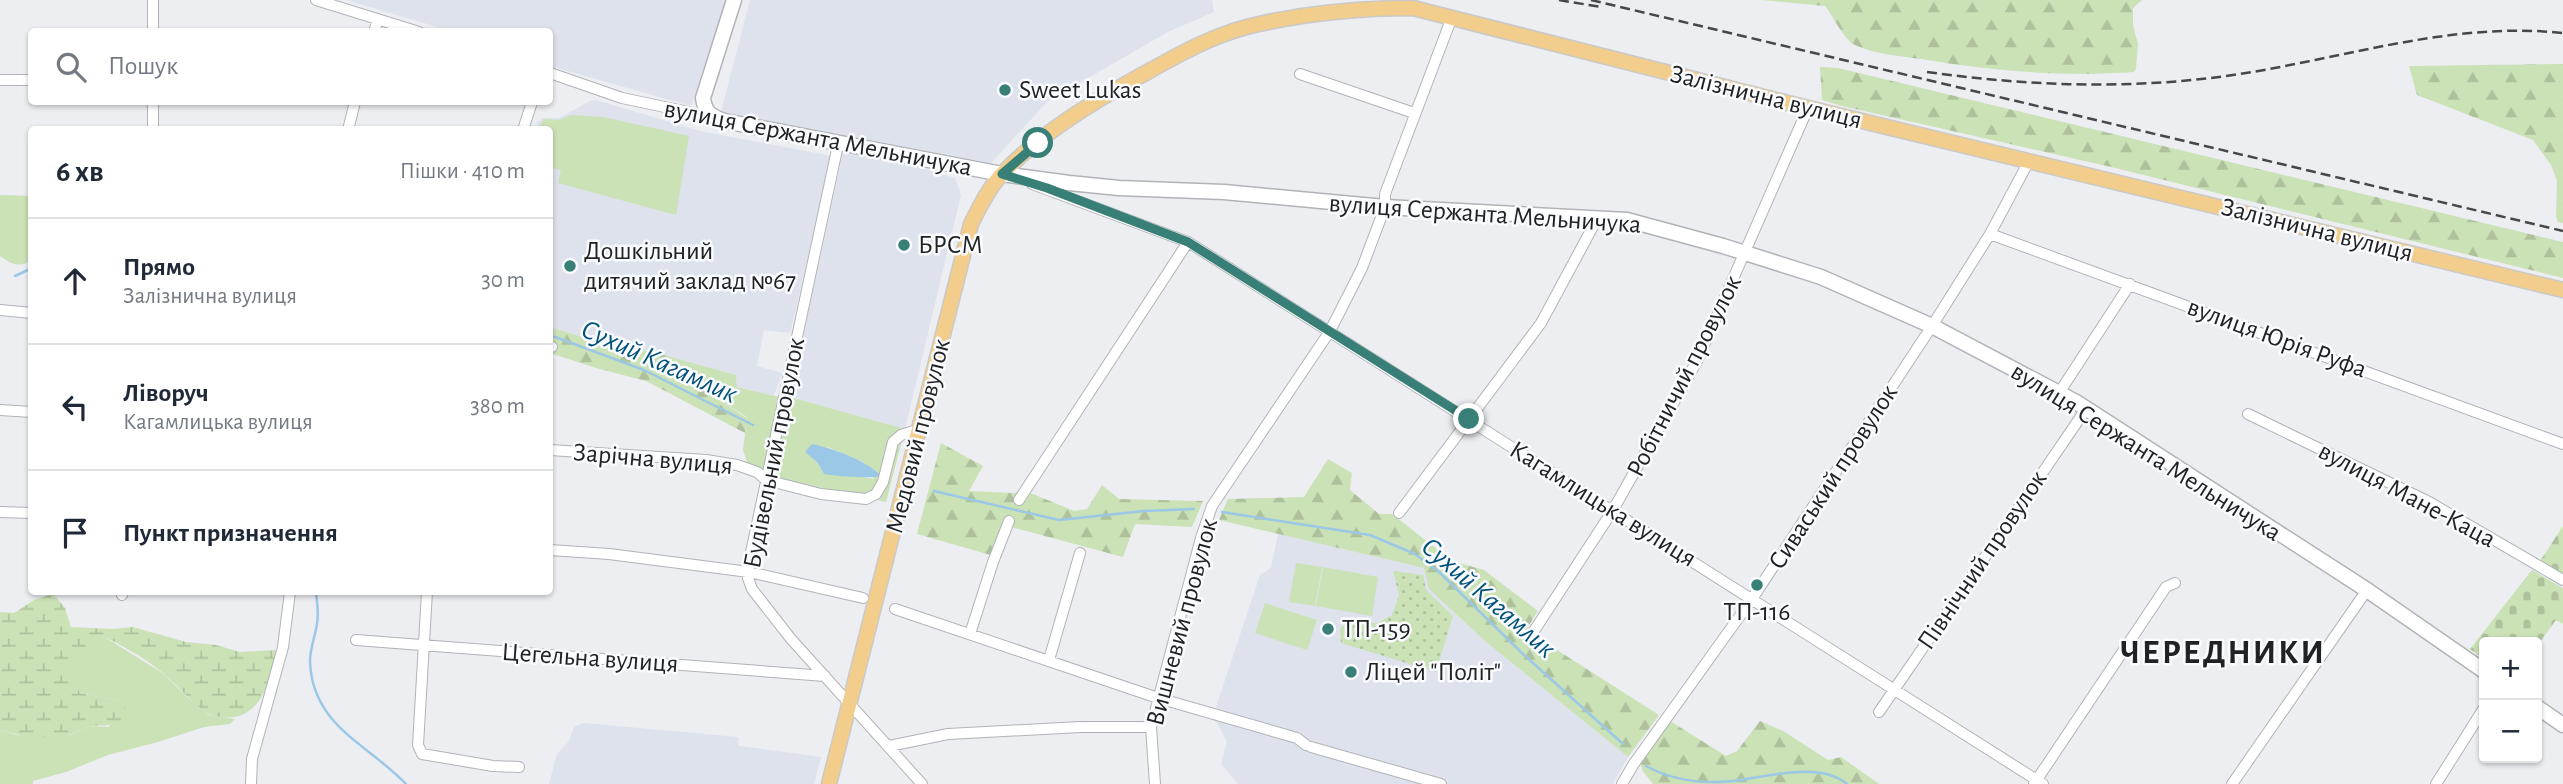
<!DOCTYPE html>
<html lang="uk">
<head>
<meta charset="utf-8">
<style>
	:root { --surface:#fff; --page:#f2f2f3; --text:#1f2937; --muted:#747a83; --line:#e0e1e3 }
	body { margin:0; font-family:"Alegreya Sans",sans-serif; background:var(--page); color:var(--text) }
	.controls { position:absolute; right:21px; bottom:21px; display:grid; overflow:hidden; border-radius:7px; box-shadow:0 2px 5px #0004 }
	.controls button { width:63px; height:63px; display:grid; place-items:center; padding:0; border:0; border-bottom:2px solid var(--line); background:var(--surface); color:var(--text); font:35px sans-serif }
	.stop { position:absolute; width:21px; height:21px; margin:-16px; border:5px solid #387f77; border-radius:50%; background:#fff }
	.stop.end { background:#387f77; border-color:#fff; box-shadow:0 2px 7px #0008 }
	.list { margin:0; padding:0; list-style:none }
	h2 { display:flex; justify-content:space-between; align-items:center; height:91px; margin:0; padding:0 28px; font-size:30px }
	h2 small { font-size:23px; font-weight:400; color:var(--muted) }
	.list li { display:grid; grid-template-columns:46px 1fr auto; gap:21px; align-items:center; box-sizing:border-box; height:126px; padding:0 28px; border-top:2px solid var(--line) }
	.list b { display:block; font-size:26px; white-space:nowrap }
	.list p { margin:0; font-size:23px; white-space:nowrap; color:var(--muted) }
	.list em { font-size:23px; font-style:normal; color:var(--muted) }
	.icon { flex:none; width:38px; height:38px; fill:none; stroke:currentColor; stroke-width:2; stroke-linecap:round; stroke-linejoin:round }
	.map { position:relative; flex:none; width:2563px; height:784px; overflow:hidden }
	.search { position:absolute; background:var(--surface); box-shadow:0 2px 5px #0004; left:28px; top:28px; width:525px; height:77px; display:flex; align-items:center; gap:18px; box-sizing:border-box; padding:0 24px; border-radius:7px; color:var(--muted); font-size:26px }
	.panel { position:absolute; background:var(--surface); box-shadow:0 2px 5px #0004; left:28px; top:126px; width:525px; height:469px; border-radius:7px }
	.map>svg:first-child { display:block }
	.built { fill:#dde2ed }
	.green { fill:#cbe1b6; fill-rule:evenodd }
	.forest { fill:url(#forest-firs) }
	.wetland { fill:url(#wetland-marsh) }
	.cemetery { fill:url(#cemetery-stones) }
	.park { fill:url(#park-dots) }
	.water { fill:#9cc8e7 }
	.lines { fill:none; stroke-linecap:round; stroke-linejoin:round }
	.stream { stroke:#9cc8e7; stroke-width:2.5 }
	.street-casing { stroke:#b1b3b7; stroke-width:12 }
	.secondary-casing { stroke:#b1b3b7; stroke-width:17 }
	.primary-casing { stroke:#cacaca; stroke-width:17 }
	.street { stroke:#fff; stroke-width:10 }
	.secondary { stroke:#fff; stroke-width:14 }
	.primary { stroke:#f2cd8b; stroke-width:14 }
	.rail { stroke:#464749; stroke-width:2.5; stroke-dasharray:10 5; stroke-linecap:butt }
	.route { stroke:#387f77; stroke-width:9 }
	.poi-dot { fill:#387f77; stroke:#f9fbff; stroke-width:2.5 }
	.labels { text-anchor:middle; dominant-baseline:central; stroke-width:5; stroke-linejoin:round; paint-order:stroke }
	.poi-label { font-size:26px; fill:#212224; stroke:#f9fbff; text-anchor:start }
	.street-label { font-size:26px; fill:#212224; stroke:#f9fbff }
	.water-label { font-size:28px; font-style:italic; fill:#02527a; stroke:#f9fbff }
	.district-label { font-size:33px; font-weight:bold; letter-spacing:2px; fill:#212224; stroke:#f9fbff }
</style>
</head>
<body>
<div class="map">
<svg width="2563" height="784" viewBox="0 0 2563 784">
	<defs>
		<pattern id="forest-firs" width="22" height="20" patternUnits="userSpaceOnUse" patternTransform="scale(1.75)"><rect width="22" height="20" fill="#cbe1b6"/><path d="M5 1l3.5 6h-7zM16 11l3.5 6h-7z" fill="#aec19c"/></pattern>
		<pattern id="wetland-marsh" width="20" height="14" patternUnits="userSpaceOnUse" patternTransform="scale(1.75)"><rect width="20" height="14" fill="#cbe1b6"/><path d="M1 5h8M5 5V1M11 12h8M15 12V8" fill="none" stroke="#aec19c"/></pattern>
		<pattern id="cemetery-stones" width="16" height="16" patternUnits="userSpaceOnUse" patternTransform="scale(1.75)"><rect width="16" height="16" fill="#cbe1b6"/><path d="M2 7V4a2 2 0 0 1 4 0v3zM10 15v-3a2 2 0 0 1 4 0v3z" fill="#aec19c"/></pattern>
		<pattern id="park-dots" width="8" height="8" patternUnits="userSpaceOnUse" patternTransform="scale(1.75)"><rect width="8" height="8" fill="#cbe1b6"/><path d="M2 2h.1M6 6h.1" fill="none" stroke="#aec19c" stroke-width="1.8" stroke-linecap="round"/></pattern>
	</defs>
	<rect width="100%" height="100%" fill="#eceef2"/>
	<path class="built" d="M346,0H726L691,106L550,66V32L451,31Z
		M750,0H1212L1214,12L1168,32L1048,101L991,163L721,112Z
		M596,100L700,131L832,156L790,333L764,330L757,366L782,373L774,396L737,387L736,375L644,350L641,355L550,327V130H536L537,123L543,118H559L590,101Z
		M843,153L918,167L955,178L961,195L905,429L790,397Z
		M1278,534L1424,568L1429,589L1485,641L1628,757L1613,784H1238L1221,764L1227,742L1216,721L1212,719L1260,575L1271,568Z
		M583,723L738,737L739,746L821,757L814,784H549L557,754L569,741L574,727Z"/>
	<path class="green" d="M571,115L603,117L689,136L676,215L558,183L561,170L550,167V130L538,129L544,119L559,120Z
		M0,195L31,196V261C18,268 12,264 0,256Z
		M671,357L736,375L737,387L774,396L790,397L905,429L886,502L778,478L748,465L743,450L747,417L708,393L671,377ZM827,447L863,462L874,479L843,474H824L817,462Z
		M1296,563L1322,567L1315,606L1289,602Z
		M1323,567L1378,577L1372,616L1316,606Z
		M1265,603L1317,620L1307,650L1255,633Z
		M98,633L164,674L188,698L209,715L235,719L230,724L204,727L158,742L108,755L66,772L33,781V784H0V730L17,735H70L89,726L109,727L120,701L80,693L76,685L65,678Z"/>
	<path class="forest" d="M1762,0H2142L2133,8V25L2138,44L2136,69L2134,72C2062,77 1992,71 1921,59C1899,56 1873,54 1853,44C1845,40 1832,15 1825,6Z
		M2563,64V223L2558,222L2556,217L2557,181L2551,165L2533,140L2417,95L2409,66Z
		M1820,67L1838,68L2563,242V278L2107,166L1842,106L1822,100Z
		M550,327L640,355L644,350L671,357V377L708,393L747,418L745,433L646,381L596,368L550,353Z
		M941,443L983,466L969,491L1033,494L1074,511L1087,509L1102,485L1119,499L1203,501L1192,527L1135,524L1123,557L1011,527L1001,558L917,534Z
		M1328,459L1352,473L1350,490L1379,514H1392L1452,561L1484,570L1538,611L1528,627L1535,636L1659,715L1628,757L1485,641L1429,589L1424,568L1219,520L1228,499L1304,497Z
		M1670,721L1726,756L1737,751L1760,721L1783,731L1828,760L1841,757L1879,784H1653L1642,770L1641,763Z"/>
	<path class="wetland" d="M53,594L65,608L71,627L112,629L133,627L186,642L216,645L240,652L276,650C271,681 260,722 222,717C216,716 211,716 207,713C190,702 178,685 163,673C144,657 120,644 98,634L66,678L76,685L80,693L120,701L129,712L124,723C113,726 103,725 91,726C84,727 78,732 71,734C49,741 21,736 0,730V612L14,613L34,600Z"/>
	<path class="cemetery" d="M2563,526V577L2538,564Z
		M2532,570L2563,588V624L2556,620L2537,646V642H2484V659L2470,649Z"/>
	<path class="park" d="M1393,571L1423,575L1426,590L1453,616L1436,672L1341,643L1340,629L1348,621L1378,623L1392,615L1399,595Z"/>
	<path class="water" d="M812,444C832,448 868,461 881,476C874,479 833,476 824,474L817,462L805,452Z"/>
	<g class="lines">
		<path class="stream" d="M15,276L32,268
			M550,335L644,370L753,425
			M934,491L1059,520L1144,511L1194,509
			M1222,512L1370,535L1415,554L1438,571L1524,655L1623,744
			M316,592C317,602 319,613 317,624C315,637 310,648 310,661C312,726 368,744 406,784
			M1646,766C1670,779 1693,783 1720,782C1757,781 1816,758 1847,784"/>
		<g class="street-casing">
			<path id="street" d="M153,0V32
				M316,0L419,32
				M374,32L378,19
				M550,73L622,98L712,117
				M1300,74L1414,113
				M0,80H32
				M153,130V102
				M348,130L355,102
				M523,130L532,102
				M838,145L750,557L748,578L752,589L791,639L922,784
				M1032,184L1188,242L2043,784
				M1990,234L2563,444
				M0,310L32,313
				M550,347H552
				M2059,393L2130,284
				M0,410L32,412
				M2248,414L2429,502L2563,580
				M550,450L706,460L737,465L757,472L766,480L821,494L866,499L876,494L883,482L893,442L901,435L920,429
				M1019,500L1188,242
				M0,512L32,513
				M1399,513L1541,323L1597,219
				M550,550L609,554L749,572L863,598
				M427,592L418,745L422,754L493,766L519,767
				M122,595L123,592
				M895,609L1158,698L1297,738L1306,745
				M1534,631L1613,510L1697,361L1808,108
				M970,634L993,562L1009,521
				M356,640L825,676
				M1049,660L1080,553
				M1879,712L2086,409
				M889,746L948,734L1080,727H1151
				M1311,747L1441,784
				M251,784L252,759L283,647L290,592
				M1155,784L1151,727L1201,538L1212,506L1330,331L1362,268L1385,207V194L1452,17
				M1622,784L1633,765L1752,599L1932,326L1990,234L2029,161
				M2034,784L2166,587L2175,583
				M2232,784L2367,590
				M2436,784L2484,708"/>
		</g>
		<g class="secondary-casing">
			<path id="secondary" d="M734,0L703,98C705,113 711,116 724,121L1002,174L1069,183L1119,188L1224,192L1385,207L1627,220L1723,246L1821,277L1932,326L2076,402L2367,590L2484,671
				M2537,707L2563,725"/>
		</g>
		<g class="primary-casing">
			<path id="primary" d="M829,784L971,224C980,206 989,188 1002,174C1044,130 1098,99 1151,70C1185,51 1220,32 1259,24C1309,13 1362,8 1413,8L1808,108L2563,290"/>
		</g>
		<use href="#street" class="street"/>
		<use href="#secondary" class="secondary"/>
		<use href="#primary" class="primary"/>
		<path class="rail" d="M1559,0L1601,7
			M1591,0L2563,231
			M1927,72C2029,86 2130,90 2233,75C2343,59 2450,21 2563,33"/>
	</g>
	<g class="lines">
		<path class="route" d="M1038,143L1002,174L1047,188L1188,242L1469,419"/>
	</g>
	<g class="poi-dot">
		<circle cx="1005" cy="90" r="7"/>
		<circle cx="904" cy="245" r="7"/>
		<circle cx="570" cy="266" r="7"/>
		<circle cx="1757" cy="585" r="7"/>
		<circle cx="1328" cy="629" r="7"/>
		<circle cx="1351" cy="672" r="7"/>
	</g>
	<g class="labels">
		<g class="poi-label">
			<text x="1019" y="90">Sweet Lukas</text>
			<text x="918" y="245">БРСМ</text>
			<text x="584" y="251">Дошкільний<tspan x="584" dy="30">дитячий заклад №67</tspan></text>
			<text x="1757" y="612" text-anchor="middle">ТП-116</text>
			<text x="1342" y="629">ТП-159</text>
			<text x="1365" y="672">Ліцей "Політ"</text>
		</g>
		<g class="street-label">
			<text transform="translate(1766 97) rotate(14)">Залізнична вулиця</text>
			<text transform="translate(818 138) rotate(11)">вулиця Сержанта Мельничука</text>
			<text transform="translate(1485 214) rotate(4)">вулиця Сержанта Мельничука</text>
			<text transform="translate(2317 230) rotate(14)">Залізнична вулиця</text>
			<text transform="translate(2277 338) rotate(20)">вулиця Юрія Руфа</text>
			<text transform="translate(1684 376) rotate(-63)">Робітничий провулок</text>
			<text transform="translate(918 436) rotate(-76)">Медовий провулок</text>
			<text transform="translate(2146 452) rotate(32)">вулиця Сержанта Мельничука</text>
			<text transform="translate(774 453) rotate(-79)">Будівельний провулок</text>
			<text transform="translate(653 459) rotate(5)">Зарічна вулиця</text>
			<text transform="translate(1833 477) rotate(-57)">Сиваський провулок</text>
			<text transform="translate(2407 495) rotate(28)">вулиця Мане-Каца</text>
			<text transform="translate(1603 504) rotate(32)">Кагамлицька вулиця</text>
			<text transform="translate(1982 560) rotate(-56)">Північний провулок</text>
			<text transform="translate(1182 622) rotate(-75)">Вишневий провулок</text>
			<text transform="translate(590 658) rotate(4)">Цегельна вулиця</text>
		</g>
		<g class="water-label">
			<text transform="translate(659 362) rotate(24)">Сухий Кагамлик</text>
			<text transform="translate(1488 598) rotate(41)">Сухий Кагамлик</text>
		</g>
		<g class="district-label">
			<text x="2223" y="653">ЧЕРЕДНИКИ</text>
		</g>
	</g>
</svg>
<div class="controls">
<button>+</button>
<button>−</button>
</div>
<div class="stop" style="left:1038px;top:143px"></div>
<div class="stop end" style="left:1469px;top:419px"></div>
<div class="search"><svg class="icon" aria-label="search" viewBox="0 0 24 24"><circle cx="10" cy="10" r="6"/><path d="M15 15l6 6"/></svg>Пошук</div>
<section class="panel">
<h2>6 хв<small>Пішки · 410 m</small></h2>
<ul class="list">
<li><svg class="icon" aria-label="ahead" viewBox="0 0 24 24"><path d="M12 20V5M6 11l6-6 6 6"/></svg><div><b>Прямо</b><p>Залізнична вулиця</p></div><em>30 m</em></li>
<li><svg class="icon" aria-label="left" viewBox="0 0 24 24"><path d="M17 20v-9H6M10 6l-5 5 5 5"/></svg><div><b>Ліворуч</b><p>Кагамлицька вулиця</p></div><em>380 m</em></li>
<li><svg class="icon" aria-label="arrive" viewBox="0 0 24 24"><path d="M6 21V4h12l-3 4 3 4H6"/></svg><div><b>Пункт призначення</b></div></li>
</ul>
</section>
</div>
</body>
</html>
